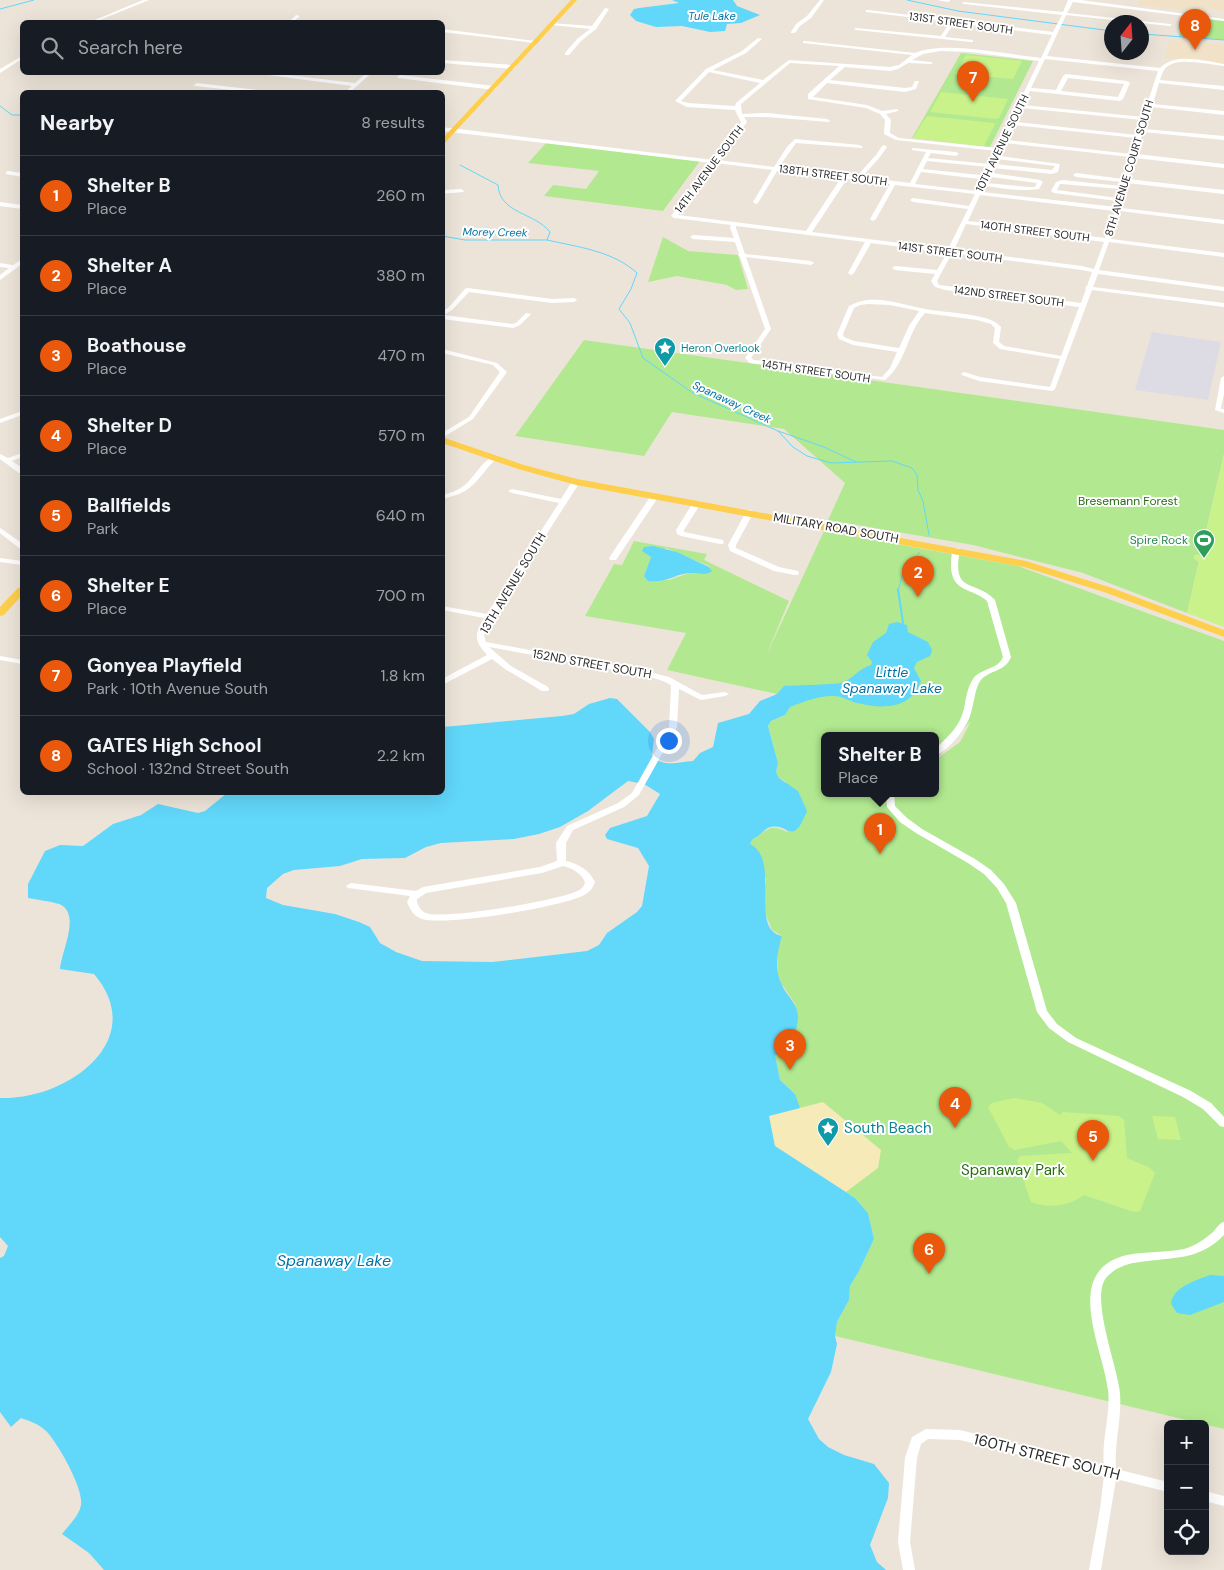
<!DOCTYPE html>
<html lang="en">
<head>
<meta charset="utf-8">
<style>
	:root { --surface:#171b24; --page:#20242c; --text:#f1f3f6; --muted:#9ea1a6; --line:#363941; --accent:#ea580c }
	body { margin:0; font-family:"DM Sans",sans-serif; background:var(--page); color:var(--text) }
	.controls { position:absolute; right:15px; bottom:15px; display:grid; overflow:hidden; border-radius:8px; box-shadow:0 5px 20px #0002 }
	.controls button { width:45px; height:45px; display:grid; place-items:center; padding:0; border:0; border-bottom:1px solid var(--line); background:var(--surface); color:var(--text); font:25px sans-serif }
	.compass { position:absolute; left:1104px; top:15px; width:45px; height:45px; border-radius:50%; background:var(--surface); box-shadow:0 5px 20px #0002; rotate:17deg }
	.you { position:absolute; left:668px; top:740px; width:18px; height:18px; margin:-12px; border:4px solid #fff; border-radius:50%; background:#1a73e8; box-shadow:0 0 0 8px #1a73e833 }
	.badge { display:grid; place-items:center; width:32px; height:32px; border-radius:50%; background:var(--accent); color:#fff; font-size:16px; font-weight:700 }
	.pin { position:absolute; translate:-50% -41px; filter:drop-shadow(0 1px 2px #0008) }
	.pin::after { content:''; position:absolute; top:26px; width:18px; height:15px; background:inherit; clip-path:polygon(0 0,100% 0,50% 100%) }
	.popup { position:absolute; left:821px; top:732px; width:118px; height:65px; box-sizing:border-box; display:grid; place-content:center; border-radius:8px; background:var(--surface); filter:drop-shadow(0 1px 4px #0005); font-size:16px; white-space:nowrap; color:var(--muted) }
	.popup b { font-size:19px; color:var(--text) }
	.popup::after { content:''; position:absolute; left:50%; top:100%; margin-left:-10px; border:10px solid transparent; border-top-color:var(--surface) }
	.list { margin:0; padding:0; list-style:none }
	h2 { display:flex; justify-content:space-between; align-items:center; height:65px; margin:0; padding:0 20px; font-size:21px }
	h2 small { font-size:16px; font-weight:400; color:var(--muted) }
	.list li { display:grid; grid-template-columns:32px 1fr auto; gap:15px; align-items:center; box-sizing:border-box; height:80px; padding:0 20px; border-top:1px solid var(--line) }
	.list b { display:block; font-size:19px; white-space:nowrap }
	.list p { margin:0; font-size:16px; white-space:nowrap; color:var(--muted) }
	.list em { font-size:16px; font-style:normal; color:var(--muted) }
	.icon { flex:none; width:28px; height:28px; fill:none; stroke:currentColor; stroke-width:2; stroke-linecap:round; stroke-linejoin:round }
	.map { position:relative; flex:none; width:1224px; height:1570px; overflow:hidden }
	.search { position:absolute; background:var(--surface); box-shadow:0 5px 20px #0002; left:20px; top:20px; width:425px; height:55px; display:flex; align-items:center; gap:12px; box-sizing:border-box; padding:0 18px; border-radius:8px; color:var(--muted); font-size:19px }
	.panel { position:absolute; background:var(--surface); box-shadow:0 5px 20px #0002; left:20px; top:90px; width:425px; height:705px; border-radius:8px }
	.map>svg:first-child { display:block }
	.industrial { fill:#dddbe4 }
	.education { fill:#f1e1c6 }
	.green { fill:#b2e990; fill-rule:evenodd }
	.sand { fill:#f6eab8 }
	.pitch { fill:#caf28a }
	.water { fill:#61d7fa; fill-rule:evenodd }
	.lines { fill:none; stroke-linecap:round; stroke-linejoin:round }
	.stream-far1 { stroke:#61d7fa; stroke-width:1 }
	.stream { stroke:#61d7fa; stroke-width:2 }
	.minor { fill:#fff; fill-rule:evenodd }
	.major { fill:#fece4d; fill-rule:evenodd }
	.labels { text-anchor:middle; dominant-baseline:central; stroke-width:4; stroke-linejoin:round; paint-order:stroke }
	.far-water-label { font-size:11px; font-style:italic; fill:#0173a5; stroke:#fff }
	.far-street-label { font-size:11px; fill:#292929; stroke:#fff }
	.far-culture-label { font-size:11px; fill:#0d838f; stroke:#fff; text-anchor:start }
	.park-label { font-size:12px; fill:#296c13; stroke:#fff }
	.street-label { font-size:12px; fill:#292929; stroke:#fff }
	.leisure-label { font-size:12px; fill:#27864d; stroke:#fff; text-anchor:end }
	.water-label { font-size:14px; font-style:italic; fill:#0173a5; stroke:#fff }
	.near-culture-label { font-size:15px; fill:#0d838f; stroke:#fff; text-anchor:start }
	.near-park-label { font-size:15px; fill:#296c13; stroke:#fff }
	.near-street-label { font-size:15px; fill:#292929; stroke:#fff }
	.near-water-label { font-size:16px; font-style:italic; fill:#0173a5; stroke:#fff }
</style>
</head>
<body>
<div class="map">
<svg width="1224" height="1570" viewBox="0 0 1224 1570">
	<rect width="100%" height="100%" fill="#ede4d9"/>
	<path class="industrial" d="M1152,332L1221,342L1208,400L1135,390Z"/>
	<path class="education" d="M1140,0H1224V11L1207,9L1206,12L1137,5Z
		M1170,40L1224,45V64L1164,58Z"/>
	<path class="green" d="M1184,15L1224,21V40L1179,36Z
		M961,53L1033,61L990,147L912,138Z
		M546,143L700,161L663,211L544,196L553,185L586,189L599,171L528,163Z
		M663,237L688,251L738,255L748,289L736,290L727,285L677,276L648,282Z
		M584,340L1224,430V454L1187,613L1083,573L973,545L828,520L845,483L784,429L672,412L644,456L515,436Z
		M824,531L1018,566L1224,641V1429L835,1336L837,1322L849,1300L850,1286L859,1271L874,1239L868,1213L855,1198L781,1149L795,1094L780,1080L775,1055L792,1042L798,1019L795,1004L781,983L778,974L777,950L782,936L772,930L766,915L763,903L766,879L749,844C752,838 754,839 758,836C770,827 773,825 787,832L786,782L779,778L776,772L778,763L768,726L771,721L785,715L789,707L777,694L667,670L686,633L585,616L614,564L622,565L634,541L707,554L704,560L789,601L766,656ZM666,548L709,566L711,571L703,574L689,573L669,580L644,576L651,557ZM971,721L960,742L935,760V793H825V735H935V760Z"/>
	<path class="sand" d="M823,1102L881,1150L878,1168L846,1192L775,1146L768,1116Z"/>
	<path class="pitch" d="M966,55L1022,61L1013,79L955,74Z
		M941,92L1008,99L999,118L996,119L930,112Z
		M927,116L994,123L995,124L984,146L913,138Z
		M1224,454V627L1187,613L1199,562L1194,559V555H1201Z
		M1014,1098L1042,1103L1060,1115L1063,1112L1119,1116L1124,1120L1127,1158L1150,1168L1155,1173L1140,1211L1134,1212L1084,1195C1069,1206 1049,1209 1031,1202L1017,1160L1020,1156L1072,1153L1061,1141L1015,1150L1009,1147L988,1107L992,1103Z
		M1152,1116L1175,1117L1181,1140L1158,1139Z"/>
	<path class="water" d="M672,0H733L737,6L760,15L741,23L727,24L725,31L710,32L682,26L656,27L636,21L630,15L634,9L639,8L679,3Z
		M653,546L677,552L709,567L712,571C706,576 699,573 692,573C676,573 668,583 648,581L644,576L651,557L642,551L644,547Z
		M897,622L907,625L908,632L928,642L932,650L930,656L917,662L914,668L921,681C911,710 882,709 857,703C849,701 842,696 834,696C821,695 802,702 790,707L785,715L771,721L768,726L778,763L776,772L779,778L798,791L807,811C792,848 789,823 771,827C765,828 763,833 758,836C754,839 752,838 750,844C782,860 748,929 782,936C777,952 774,969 782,985C787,997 799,1004 798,1019C797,1030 792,1043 789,1053L775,1055L780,1080L795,1094L800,1108L769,1116L775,1146L855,1198L868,1213L874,1239L859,1271L850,1286L849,1300L837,1322L835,1336L837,1344L831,1372L808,1419L819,1439L828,1447L844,1455L874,1464L889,1483L888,1498L870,1545L877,1562L886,1570H104L89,1553L62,1534C69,1525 79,1516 81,1505C84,1489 57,1441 45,1430C38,1424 30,1421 21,1418L11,1427L0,1412V1258L4,1256L8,1246L0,1237V1098C65,1101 151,1041 94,974L60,969C61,952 82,913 59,904C49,901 38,900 28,898V884L45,851L60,845L83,846L113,824L141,815L158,804L198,813L205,811L227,793L442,792L443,727L562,716L574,714L589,704L610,698L617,699L650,732L654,739L652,755C662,768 678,762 693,761L700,753L713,747L718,723L749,714L760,701L777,694L784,686C794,685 839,685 844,682C854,677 860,668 871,665L872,662L867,655L873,642L886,633L889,624ZM628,781L644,784L660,794L647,816L610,828L605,835L607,839L638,848L649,866L642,906L637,912L607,933L599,945L587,951L492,962L422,961L396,952L380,943L370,927L359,922L335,914L283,905L266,898L267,888L283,874L294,870L340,866L362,859L405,858L426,847L441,843L514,839L539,834L560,827L588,811Z
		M1210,1275L1224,1276V1302L1190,1315L1177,1313L1171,1304C1172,1287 1197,1280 1210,1275Z"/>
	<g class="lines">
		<path class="stream-far1" d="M907,0L958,11L1112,31
			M0,9L34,0
			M1142,34L1224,40
			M0,106L12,115H22
			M460,165L498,185C500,214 534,212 550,232L547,240C578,247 613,251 637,273L631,289L619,309L630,323L643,358L693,393L778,431L793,447L807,456L831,463L892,461L912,468L917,475L918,490L923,501L929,535
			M442,236L465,240H547
			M778,431L824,447L856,462
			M898,591L903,573L920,552"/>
		<path class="stream" d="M898,589L903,623"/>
		<path class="minor" d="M143,0H149L95,22H90Z
			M820,0H824L811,18L800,26L795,33H791V32L796,24L807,16Z
			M937,0H950V1L948,2Z
			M1068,0H1081L1224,19V21L1073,2L1067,13L1170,24L1172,25L1170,26L1066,15L1047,56L1160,68C1176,52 1204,61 1224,64V66C1209,65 1181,57 1168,66C1163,69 1162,75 1160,80L1224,86V90L1159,83L1153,104L1224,111V115L1152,107L1144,129L1224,136V140L1143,132L1136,154L1224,164V168L1135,158L1128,179L1224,190V194L1127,183L1121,208L1224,220V224L1120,211L1111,239L1224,253V257L1109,242L1099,270L1224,287V291L1098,274L1093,287L1224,303V307L1092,290L1055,389L1052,391L979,381L962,375L961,374L964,372L980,377L1050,387L1060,359L1000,349L993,343L995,328L991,324L977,320L925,313C907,332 906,364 885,380L750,363L745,358L765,329L740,257L738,255L739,254L735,242L693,239L690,237L693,235L734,238L730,228L731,225L674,218L671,216L711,163L442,131V127L713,160L741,122L735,110L687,107L675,101L706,69L742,51L758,38L762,39L746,53L713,70L763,80L789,60L890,67L899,65L912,55L803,43V41H805L915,53C946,40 1007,55 1041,58L1052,35L954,23L945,37L973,40V42H971L856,30L854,29L856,28L941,36L950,22L866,12V10H868L1053,32L1062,15L964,4L962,3L964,2L1063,12ZM941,51L970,52L1039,61L997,148L899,138L890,133L891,120L886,114L898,111V109L882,111L867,105L813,97L827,83L905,92L916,89L919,81H915L912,87L905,88L830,80L845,67L890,71L898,69L908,63L932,64V62H930L912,60L923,54ZM1045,59L1158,71L1143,117L1023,105L1030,91L1120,101L1123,99L1130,83L1127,81L1066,74L1063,76L1056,90L1031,88ZM790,63L839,66L808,94V99L866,108L880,114L885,120L884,134L896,140L996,151L990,164L928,158L931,153L956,156L959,154L956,152L912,148V150L926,152L910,183L862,177L880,157L887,147L884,145L882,146L876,155L856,177L779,167L796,143L862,148L863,147L860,145L795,139L787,147L774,167L718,160L747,122L744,117H767L829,122L830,121L827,119L767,113L742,114L741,104ZM709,72L760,83L736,103L735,106L688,103L681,101ZM1068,78L1124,84L1118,97L1061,91ZM1022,108L1142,120L1137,135L1015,122ZM1014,125L1136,138L1131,154L1007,140ZM1005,143L1130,157L1123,179L1076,173L1073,175L1076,177L1122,182L1121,186L1062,180L1056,182L1051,191L1054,193L1117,201L1116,207L982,192L985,186C1002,188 1021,192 1039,189L1043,182L1040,180L991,173L993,168L1052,174L1058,172L1060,164L999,156ZM997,159L1055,166L1052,170L995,164ZM927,161L988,167L984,175H980L923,169ZM716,163L772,170L753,202L756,204L758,203L777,171L841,178L806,231L678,215ZM921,172L980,179L983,178L977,191L915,184ZM989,177H991L1037,183L1035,187H1029L986,183ZM847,179L890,184L870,219L873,221L876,219L895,185L975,194L969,206L913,198L910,200L913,202L968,209L948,249L812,232ZM1060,184H1062L1120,189L1118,198L1057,190ZM980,195L1115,211L1105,238L968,221ZM966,224L1104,242L1094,269L1082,266L954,250ZM736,226L865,242L848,273L851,275L854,273L871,243L947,253L937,270L895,266L892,268L895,270L935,274L931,281L935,287L945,290L1079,307L1061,356L1004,346L999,342L1001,327C997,323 994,321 988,319C970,313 950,313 931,310C910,307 889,298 867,300C860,301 855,303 849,306L837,334L839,339L853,345L897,352L890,368L882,377L754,360L751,358L771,329L746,257L811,265L814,263L811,261L745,254L736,228ZM952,253L1082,270L1092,272L1087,286L1085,288L1086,289L1081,303L939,285L937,281ZM868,304L890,305L919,311L909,326L899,348L854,341L844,337L843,334L854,308L860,305Z
			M605,8L609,9L596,29L581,41L569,55H565V53L577,39L590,29L552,25L550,24V23L592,26Z
			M296,15L300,16L293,22H289Z
			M442,29L535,41L537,42L535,43L442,32Z
			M22,56V59L0,73V69Z
			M442,60L513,65L516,67L513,69L442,63Z
			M245,72H264L355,83L367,72H373L350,92H345L352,86Z
			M400,75L494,86L497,88L494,90L398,78L397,77Z
			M197,83L258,90L261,92H249L195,86L194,85Z
			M8,171L22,173V177L6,174V172Z
			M461,189L464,191L463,192L442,194V190Z
			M0,202L22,205V209L0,206Z
			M22,259V264L0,280V275L9,268L0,267V263L13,265Z
			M467,288L552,299L574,298L577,300L574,302L552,303L469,292L452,310L444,315L512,324L516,323L526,313L531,314L520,325L513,328L442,319V311L448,308L465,289Z
			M442,349L497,363L507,372L473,419L442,438V433L469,417L500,372L493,365L442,353Z
			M1224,376V394L1221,407V409H1224V413L1215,410L1221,378Z
			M22,411V415L0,423V419Z
			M22,453V457L12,461L22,468V473H19L0,459V454L8,458Z
			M494,456L496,457V459C485,469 478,483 465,491C458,495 450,497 442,499V495C451,493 458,490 465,485C475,476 481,462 494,456Z
			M573,480H576L580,482L489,624L484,635L486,642L649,672L669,677L702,695L725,692L729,694L725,696L701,700L679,689L677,727L639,795L624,807L573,830L566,843V861C579,864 589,870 595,882C593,887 591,891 586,894C565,907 445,926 422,919C414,916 410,910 407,902L410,896L348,888L346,886L351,883L416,891L423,887L540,867L557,861L556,843L567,826L618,803L632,793L669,727L671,685L663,681L648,676L489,647L511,666L548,687L549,689L548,691H542L505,669L492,659L442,685V679L487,655C474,640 474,636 484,618L442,610V606L487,614L559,503L512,493L508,491L512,489L561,499ZM563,866C572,868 581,873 585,882C584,888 580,890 575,892C554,901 445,920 426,913C421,911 419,907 417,902V899L426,893L542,873Z
			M652,494H658L659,496L616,560H610L609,558Z
			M694,501H700L701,503L684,530V532L723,540L724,542L723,544H720L681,536L677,534L676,530Z
			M747,510H750L754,512L736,545V548L779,567L798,571L799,573L798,575H795L774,571L730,551L728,545Z
			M0,528L22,543V548H19L0,533Z
			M953,548H959L960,550C951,595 976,579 995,600L1011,657C1004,674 987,669 979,683C974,693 974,705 970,716C966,729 948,751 935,756V749C948,737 960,726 964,709C966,699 967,688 973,679C980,668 998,670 1003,657L987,601C973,588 953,593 951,568C951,561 951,555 953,548Z
			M0,558L22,561V565L0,562Z
			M0,656L22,660V664L0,660Z
			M886,793H894L895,806L907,818L922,829L975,859L991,870L1004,884L1016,903L1047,1011L1057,1024L1076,1038L1191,1091L1211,1103L1224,1117V1127L1220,1126L1203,1109L1183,1097L1068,1042L1049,1028L1037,1012L1006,903L997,888L984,874L968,863L916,833L900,822L887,807Z
			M1224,1222V1235C1199,1261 1172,1257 1140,1262C1128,1263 1114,1268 1106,1278C1090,1298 1118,1368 1120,1393C1122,1419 1114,1443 1116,1469L1168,1482V1492L1116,1479L1101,1570H1089L1100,1509L1104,1476L960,1440L928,1439L921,1444L917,1458L910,1542L915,1570H903L898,1542L905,1458L912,1437L926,1429L960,1430L1104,1466C1101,1440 1111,1415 1108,1390C1103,1347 1061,1271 1127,1255C1146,1251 1165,1253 1184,1249C1195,1246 1205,1239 1213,1232C1217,1228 1219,1223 1224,1222Z
			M1205,1491L1224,1496V1506L1205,1501Z"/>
		<path class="major" d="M571,0H577L442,146V139Z
			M442,437L524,465L577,479L1026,561L1112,588L1224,630V637L1104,592L1024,567L576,485L518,469L442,443Z
			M22,587V595L4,615L0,616V607L18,588Z"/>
	</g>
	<defs>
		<g id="sight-pin" transform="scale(1.125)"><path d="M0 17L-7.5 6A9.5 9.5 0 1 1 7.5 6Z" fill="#0f9aa8" stroke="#fff"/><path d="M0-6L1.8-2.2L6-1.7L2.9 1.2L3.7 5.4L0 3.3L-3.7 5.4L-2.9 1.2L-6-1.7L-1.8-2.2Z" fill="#fff"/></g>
		<g id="stadium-pin" transform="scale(1.125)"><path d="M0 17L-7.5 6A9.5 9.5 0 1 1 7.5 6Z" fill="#2e9e5b" stroke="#fff"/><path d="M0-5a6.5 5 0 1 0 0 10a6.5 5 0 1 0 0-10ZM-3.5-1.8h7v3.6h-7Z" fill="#fff"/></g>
	</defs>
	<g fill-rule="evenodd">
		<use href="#sight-pin" x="665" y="348"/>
		<use href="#stadium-pin" x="1204" y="540"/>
		<use href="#sight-pin" x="828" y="1128"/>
	</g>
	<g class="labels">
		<g class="far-water-label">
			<text x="712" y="16">Tule Lake</text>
			<text transform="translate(495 232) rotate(1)">Morey Creek</text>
			<text transform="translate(732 402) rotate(25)">Spanaway Creek</text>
		</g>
		<g class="far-street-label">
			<text transform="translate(961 23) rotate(8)">131ST STREET SOUTH</text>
			<text transform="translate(1002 143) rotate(-64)">10TH AVENUE SOUTH</text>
			<text transform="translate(1129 168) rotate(-73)">8TH AVENUE COURT SOUTH</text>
			<text transform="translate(709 169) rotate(-53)">14TH AVENUE SOUTH</text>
			<text transform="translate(833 175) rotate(7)">138TH STREET SOUTH</text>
			<text transform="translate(1035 231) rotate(7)">140TH STREET SOUTH</text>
			<text transform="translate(950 252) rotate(7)">141ST STREET SOUTH</text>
			<text transform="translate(1009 296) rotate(7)">142ND STREET SOUTH</text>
			<text transform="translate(816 371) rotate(8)">145TH STREET SOUTH</text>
		</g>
		<g class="far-culture-label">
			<text x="681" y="348">Heron Overlook</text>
		</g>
		<g class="park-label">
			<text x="1128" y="501">Bresemann Forest</text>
		</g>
		<g class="street-label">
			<text transform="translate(836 528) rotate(10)">MILITARY ROAD SOUTH</text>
			<text transform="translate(513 583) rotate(-59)">13TH AVENUE SOUTH</text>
			<text transform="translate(592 664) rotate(10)">152ND STREET SOUTH</text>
		</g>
		<g class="leisure-label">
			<text x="1188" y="540">Spire Rock</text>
		</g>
		<g class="water-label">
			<text x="892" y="672">Little<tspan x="892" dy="16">Spanaway Lake</tspan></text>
		</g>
		<g class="near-culture-label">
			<text x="844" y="1128">South Beach</text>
		</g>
		<g class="near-park-label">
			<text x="1013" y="1170">Spanaway Park</text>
		</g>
		<g class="near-street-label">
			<text transform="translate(1047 1457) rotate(14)">160TH STREET SOUTH</text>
		</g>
		<g class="near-water-label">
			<text x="334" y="1260">Spanaway Lake</text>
		</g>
	</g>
</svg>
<div class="controls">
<button>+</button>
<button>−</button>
<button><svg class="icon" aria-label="locate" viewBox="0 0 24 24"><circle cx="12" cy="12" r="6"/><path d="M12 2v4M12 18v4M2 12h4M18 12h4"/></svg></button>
</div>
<svg class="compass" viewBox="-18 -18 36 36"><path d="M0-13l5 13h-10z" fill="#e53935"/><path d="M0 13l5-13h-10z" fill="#9ea1a6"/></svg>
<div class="you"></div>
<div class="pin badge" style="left:880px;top:854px">1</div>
<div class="popup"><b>Shelter B</b>Place</div>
<div class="pin badge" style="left:918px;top:597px">2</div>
<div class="pin badge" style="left:790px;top:1070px">3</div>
<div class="pin badge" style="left:955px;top:1128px">4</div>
<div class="pin badge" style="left:1093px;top:1161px">5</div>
<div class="pin badge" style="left:929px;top:1274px">6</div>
<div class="pin badge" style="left:973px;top:102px">7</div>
<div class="pin badge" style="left:1195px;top:50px">8</div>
<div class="search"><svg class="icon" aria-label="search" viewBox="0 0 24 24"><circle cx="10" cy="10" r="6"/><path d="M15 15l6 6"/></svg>Search here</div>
<section class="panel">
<h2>Nearby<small>8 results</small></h2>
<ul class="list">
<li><span class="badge">1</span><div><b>Shelter B</b><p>Place</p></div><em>260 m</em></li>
<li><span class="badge">2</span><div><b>Shelter A</b><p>Place</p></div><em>380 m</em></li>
<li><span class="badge">3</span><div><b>Boathouse</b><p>Place</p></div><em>470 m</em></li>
<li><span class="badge">4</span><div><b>Shelter D</b><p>Place</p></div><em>570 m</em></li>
<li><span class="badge">5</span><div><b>Ballfields</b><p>Park</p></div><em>640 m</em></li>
<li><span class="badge">6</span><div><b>Shelter E</b><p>Place</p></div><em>700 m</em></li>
<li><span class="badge">7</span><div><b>Gonyea Playfield</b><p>Park · 10th Avenue South</p></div><em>1.8 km</em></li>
<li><span class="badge">8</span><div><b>GATES High School</b><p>School · 132nd Street South</p></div><em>2.2 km</em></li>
</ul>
</section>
</div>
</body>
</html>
